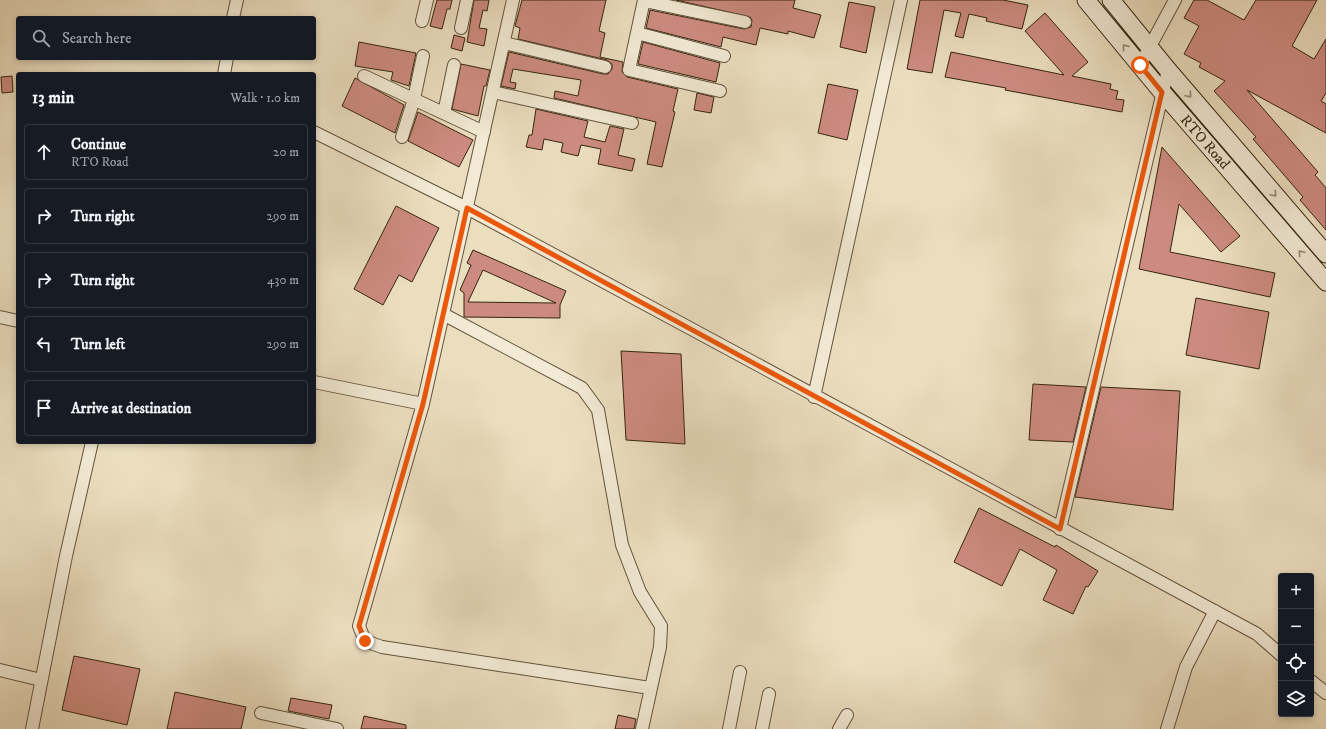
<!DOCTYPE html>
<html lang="en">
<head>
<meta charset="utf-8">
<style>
	:root { --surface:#171b24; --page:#20242c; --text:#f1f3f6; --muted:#9ea1a6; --line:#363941 }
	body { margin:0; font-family:"IM FELL DW Pica",serif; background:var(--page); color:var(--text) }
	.controls { position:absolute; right:12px; bottom:12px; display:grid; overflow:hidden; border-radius:4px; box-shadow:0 2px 6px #0003 }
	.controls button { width:36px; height:36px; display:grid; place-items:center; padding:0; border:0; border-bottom:1px solid var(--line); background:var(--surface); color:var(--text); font:20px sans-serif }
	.stop { position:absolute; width:12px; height:12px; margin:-9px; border:3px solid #ea580c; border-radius:50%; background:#fff }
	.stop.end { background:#ea580c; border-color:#fff; box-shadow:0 1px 4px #0008 }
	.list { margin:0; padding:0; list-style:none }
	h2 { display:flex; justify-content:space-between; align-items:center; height:52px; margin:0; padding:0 16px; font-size:17px }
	h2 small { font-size:13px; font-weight:400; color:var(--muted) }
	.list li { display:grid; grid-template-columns:26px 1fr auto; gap:12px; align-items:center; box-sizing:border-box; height:56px; margin:0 8px 8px; padding:0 8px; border:1px solid var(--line); border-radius:4px }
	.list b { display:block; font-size:15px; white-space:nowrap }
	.list p { margin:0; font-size:13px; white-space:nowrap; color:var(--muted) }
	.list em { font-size:13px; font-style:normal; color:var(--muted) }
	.icon { flex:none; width:22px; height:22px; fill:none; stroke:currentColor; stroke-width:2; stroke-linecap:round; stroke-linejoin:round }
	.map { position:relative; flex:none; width:1326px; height:729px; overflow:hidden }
	.search { position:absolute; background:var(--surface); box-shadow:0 2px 6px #0003; left:16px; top:16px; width:300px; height:44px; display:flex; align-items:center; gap:10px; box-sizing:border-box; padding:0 14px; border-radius:4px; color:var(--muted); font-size:15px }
	.panel { position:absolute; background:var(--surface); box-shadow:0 2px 6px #0003; left:16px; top:72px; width:300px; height:372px; border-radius:4px }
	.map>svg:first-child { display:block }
	.building { fill:#cd8b80; stroke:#352510; fill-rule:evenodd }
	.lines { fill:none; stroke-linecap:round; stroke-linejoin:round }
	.street-casing { stroke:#62533c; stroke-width:14 }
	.secondary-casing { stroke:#352510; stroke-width:19 }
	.street { stroke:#f2ead5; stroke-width:12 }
	.secondary { stroke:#f2ead5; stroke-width:17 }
	.oneway { stroke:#948872 }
	.route { stroke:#ea580c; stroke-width:5 }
	.labels { text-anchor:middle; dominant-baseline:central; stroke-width:3.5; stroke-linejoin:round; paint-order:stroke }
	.street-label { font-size:15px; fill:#352510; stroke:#f2ead5 }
</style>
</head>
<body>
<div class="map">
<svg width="1326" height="729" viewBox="0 0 1326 729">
	<rect width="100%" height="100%" fill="#ebdebf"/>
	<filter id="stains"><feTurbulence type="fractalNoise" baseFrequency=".005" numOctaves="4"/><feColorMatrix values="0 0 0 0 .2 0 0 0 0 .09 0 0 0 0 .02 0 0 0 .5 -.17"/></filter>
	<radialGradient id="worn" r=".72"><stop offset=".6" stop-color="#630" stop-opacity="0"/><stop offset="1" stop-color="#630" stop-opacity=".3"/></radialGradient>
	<path class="building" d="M437,0H452L450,9H447L442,29L430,26Z
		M474,0H489L487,11L483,10L479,28L487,29L484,46L467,42Z
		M522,0H606L599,31L605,33L600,57L623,62L622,72L627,77L678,89L673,111L675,112L662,167L647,164L656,122L554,98L555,91L578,96L581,80L513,69L510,82L516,83L515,89L501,86L509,52L603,74H608L612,69V64L607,60L518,39L520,28L515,26Z
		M676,0H795L793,8L821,15L814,38L788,31V34L760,28L756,45L723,37L721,47L646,28L650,10L744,29L751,27L752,20L750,17Z
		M920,0H1003L1028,5L1022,29L986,21L987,18L969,14L963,38L955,36L961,13L944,10L932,73L907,69Z
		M1194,0H1207L1244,20L1256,0H1317L1292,46L1314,59L1326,39V93L1321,101L1326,104V133L1247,90L1318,172L1315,175L1326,188V230L1300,200L1303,197L1253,139L1256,137L1214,91L1225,81L1199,67L1201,63L1184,54L1199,26L1184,18Z
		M849,2L875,7L866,53L840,47Z
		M1045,13L1088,62L1072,76L1111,84L1110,89L1118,91L1116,99L1124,100L1122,112L1005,90L1006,88L945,77L951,52L1064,75L1025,31Z
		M454,35L465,38L462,51L451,48Z
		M359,42L416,53L409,86L391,80L393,72L355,66Z
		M643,42L720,63L716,82L638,64Z
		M461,64L490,70L486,86H484L478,116L452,109Z
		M12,76L13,92L2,93L1,77Z
		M355,78L404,105L395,133L342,106Z
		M828,84L858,90L847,140L818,133Z
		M697,93L714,97L711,113L694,110Z
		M536,109L588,121L584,137L605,142L610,126L624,129L618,155L635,159L632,171L598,164L601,149L581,145L578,156L561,152L563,143L544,139L542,150L526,147L529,135H532Z
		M418,112L473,140L459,167L408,141Z
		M1162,147L1240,236L1221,252L1179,204L1170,252L1275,273L1270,297L1139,269Z
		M396,206L439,228L412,282L399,275L383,305L354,289Z
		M473,250L566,291L560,305V318L464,317V293L460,290L471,265L467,263ZM483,270L556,303L468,302Z
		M1196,298L1269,312L1259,369L1186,355Z
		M621,351L681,354L685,444L626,440Z
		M1033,384L1086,387L1073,442L1029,440Z
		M1101,387L1180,391L1173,510L1075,497Z
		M979,508L1055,547L1056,545L1098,571L1088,587L1086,586L1073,614L1043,600L1057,570L1020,549L1002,586L954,562Z
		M74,656L140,669L127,725L62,710Z
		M175,692L246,707L241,729H167Z
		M291,698L332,705L329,719L288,711Z
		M618,715L636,719L634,729H615Z
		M364,716L406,725V729H361Z"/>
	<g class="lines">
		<g class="street-casing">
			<path id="street" d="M644,0L629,70L720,91
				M644,1L745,22
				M233,18L237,0
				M422,21L427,0
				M461,28L467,0
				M637,33L724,56
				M504,43L605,67
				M1140,65L1175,0
				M224,74L227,58
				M364,76L484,132
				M493,92L632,123
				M444,113L454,65
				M314,132L467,208L1257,634L1281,655
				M402,137L414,99L423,56
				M443,314L582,388L598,410L622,545L640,592L661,626L660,647L642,729
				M0,317L18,321
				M314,382L423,404L513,0
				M814,397L901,0
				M423,404L359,626L365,641L382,647L650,688
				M1060,529L1168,70
				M0,670L41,680
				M1311,681L1326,693
				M261,713L337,729
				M32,729L66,556L92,442
				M729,729L740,672
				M762,729L769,694
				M839,729L847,715
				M1167,729L1186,667L1215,611"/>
		</g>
		<g class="secondary-casing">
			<path id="secondary" d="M1086,0L1162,92L1326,282
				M1111,0L1168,70L1326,254"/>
		</g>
		<use href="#street" class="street"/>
		<use href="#secondary" class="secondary"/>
	</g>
	<defs><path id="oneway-chevron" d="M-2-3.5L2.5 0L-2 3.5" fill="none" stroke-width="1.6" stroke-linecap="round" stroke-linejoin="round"/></defs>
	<g class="oneway">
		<use href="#oneway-chevron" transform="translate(1125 47) rotate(-129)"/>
		<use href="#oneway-chevron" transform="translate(1189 95) rotate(49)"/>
		<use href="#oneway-chevron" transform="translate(1274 194) rotate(49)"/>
		<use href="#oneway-chevron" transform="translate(1301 253) rotate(-131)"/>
	</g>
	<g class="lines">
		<path class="route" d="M365,641L359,626L423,404L467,208L1060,529L1162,92L1140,65"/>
	</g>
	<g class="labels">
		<g class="street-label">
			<text transform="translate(1205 142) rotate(49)">RTO Road</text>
		</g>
	</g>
	<rect width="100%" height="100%" filter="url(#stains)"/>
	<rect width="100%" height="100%" fill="url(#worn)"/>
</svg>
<div class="controls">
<button>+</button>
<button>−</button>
<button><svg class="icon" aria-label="locate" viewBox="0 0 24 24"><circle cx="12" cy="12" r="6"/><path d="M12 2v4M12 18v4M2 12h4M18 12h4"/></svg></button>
<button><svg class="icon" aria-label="layers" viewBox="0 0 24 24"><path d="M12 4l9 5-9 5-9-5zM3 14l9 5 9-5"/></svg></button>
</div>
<div class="stop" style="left:1140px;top:65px"></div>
<div class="stop end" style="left:365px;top:641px"></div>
<div class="search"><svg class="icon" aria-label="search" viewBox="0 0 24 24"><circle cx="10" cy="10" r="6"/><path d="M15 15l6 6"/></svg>Search here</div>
<section class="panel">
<h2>13 min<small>Walk · 1.0 km</small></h2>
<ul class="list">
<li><svg class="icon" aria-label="ahead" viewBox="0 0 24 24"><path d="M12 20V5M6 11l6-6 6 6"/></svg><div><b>Continue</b><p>RTO Road</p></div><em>20 m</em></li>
<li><svg class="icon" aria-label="right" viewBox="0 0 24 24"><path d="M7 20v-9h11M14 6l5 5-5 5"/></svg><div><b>Turn right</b></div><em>290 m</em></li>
<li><svg class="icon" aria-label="right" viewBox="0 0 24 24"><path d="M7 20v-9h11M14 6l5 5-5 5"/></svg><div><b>Turn right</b></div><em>430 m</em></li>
<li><svg class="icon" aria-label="left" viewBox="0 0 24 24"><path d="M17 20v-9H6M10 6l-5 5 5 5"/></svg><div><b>Turn left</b></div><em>290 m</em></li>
<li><svg class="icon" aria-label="arrive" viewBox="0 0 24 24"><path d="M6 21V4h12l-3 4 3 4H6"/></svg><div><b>Arrive at destination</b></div></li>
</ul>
</section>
</div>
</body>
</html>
